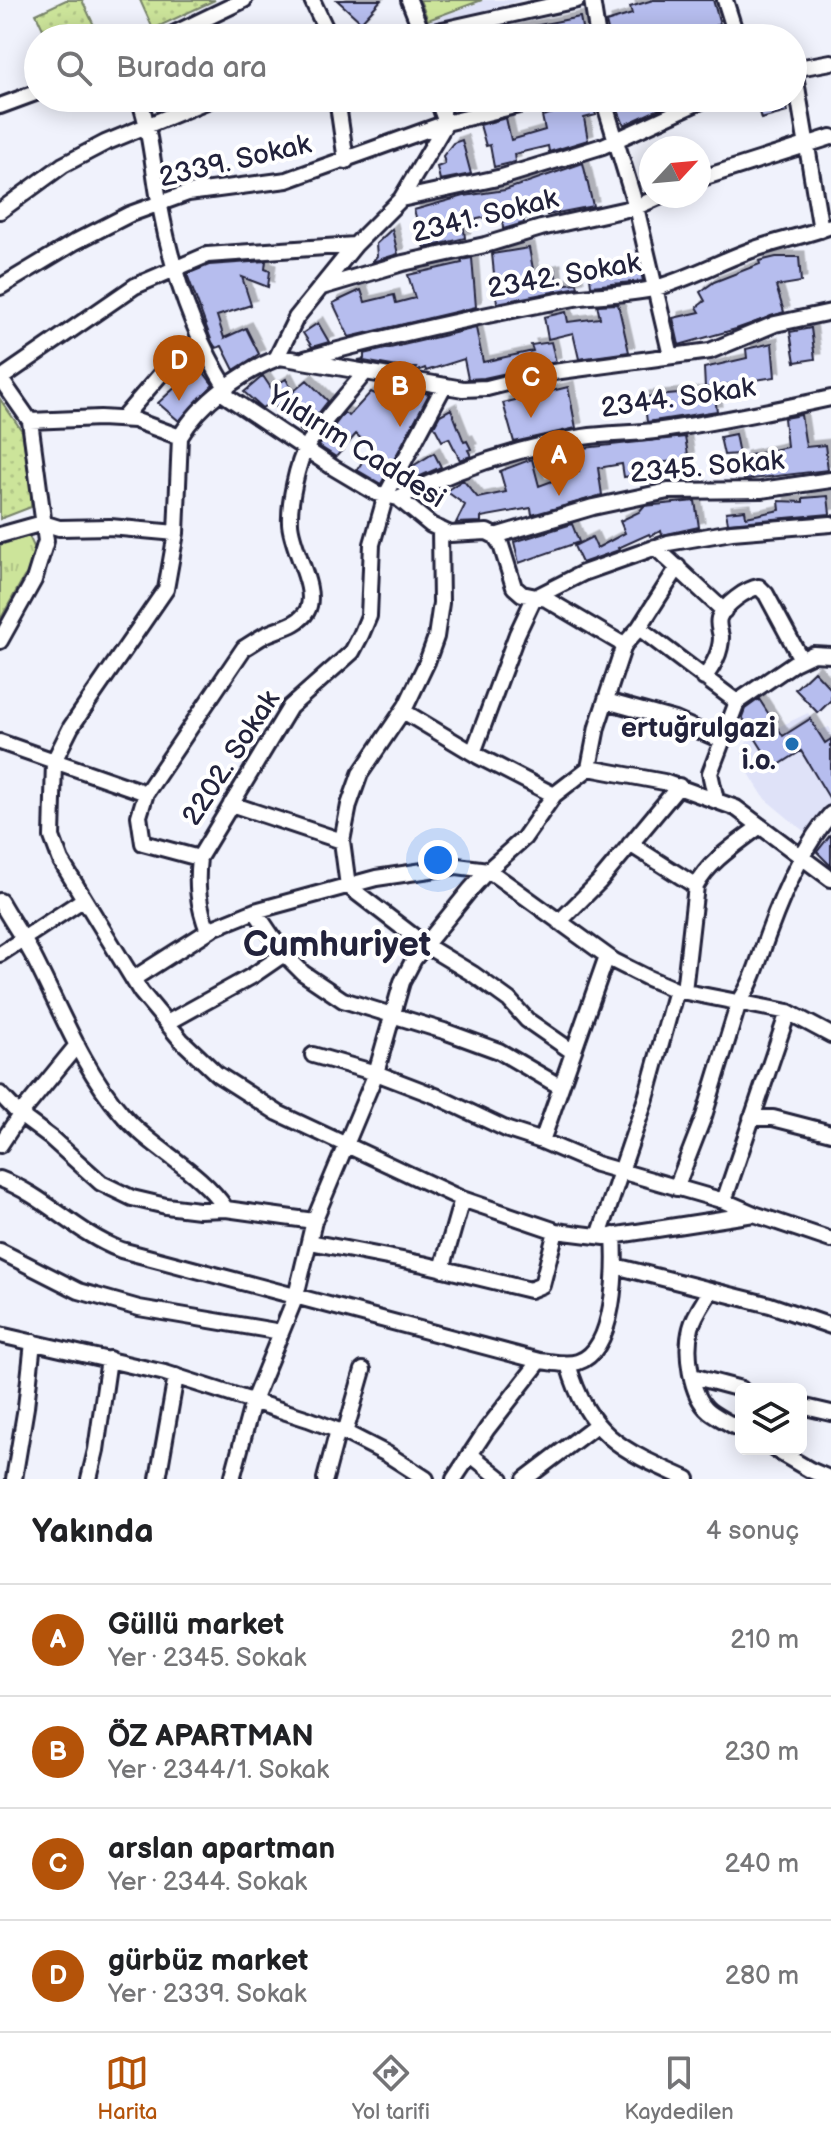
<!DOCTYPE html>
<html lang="tr">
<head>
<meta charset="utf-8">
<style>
	:root { --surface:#fff; --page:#f6f6f6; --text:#202124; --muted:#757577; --line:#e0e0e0; --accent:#b45309 }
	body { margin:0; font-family:"Balsamiq Sans",sans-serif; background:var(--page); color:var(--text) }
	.controls { position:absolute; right:24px; bottom:24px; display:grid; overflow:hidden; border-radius:12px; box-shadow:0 4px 20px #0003 }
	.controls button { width:72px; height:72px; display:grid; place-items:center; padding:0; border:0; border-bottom:2px solid var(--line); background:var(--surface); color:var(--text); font:40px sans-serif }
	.compass { position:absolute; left:639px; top:136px; width:72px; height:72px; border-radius:50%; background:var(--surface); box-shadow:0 4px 20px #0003; rotate:64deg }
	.you { position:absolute; left:438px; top:860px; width:28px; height:28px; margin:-20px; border:6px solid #fff; border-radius:50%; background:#1a73e8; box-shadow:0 0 0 12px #1a73e833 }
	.badge { display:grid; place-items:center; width:52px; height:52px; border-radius:50%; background:var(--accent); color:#fff; font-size:26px; font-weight:700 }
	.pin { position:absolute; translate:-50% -66px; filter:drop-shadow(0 2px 4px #0008) }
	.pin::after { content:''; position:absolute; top:42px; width:28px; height:24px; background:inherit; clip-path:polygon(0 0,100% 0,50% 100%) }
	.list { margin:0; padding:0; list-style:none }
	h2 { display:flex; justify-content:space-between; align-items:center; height:104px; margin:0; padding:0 32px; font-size:34px }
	h2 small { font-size:26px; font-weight:400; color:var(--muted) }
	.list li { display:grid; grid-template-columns:52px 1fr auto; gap:24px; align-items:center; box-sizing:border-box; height:112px; padding:0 32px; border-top:2px solid var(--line) }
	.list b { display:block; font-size:30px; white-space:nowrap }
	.list p { margin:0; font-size:26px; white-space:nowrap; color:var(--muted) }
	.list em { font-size:26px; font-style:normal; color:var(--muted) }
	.icon { flex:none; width:44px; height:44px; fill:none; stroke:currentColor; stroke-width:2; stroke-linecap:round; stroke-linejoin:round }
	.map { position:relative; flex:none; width:831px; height:1479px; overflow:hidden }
	.search { position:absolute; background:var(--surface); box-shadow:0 4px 20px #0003; left:24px; right:24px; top:24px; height:88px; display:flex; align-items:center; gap:20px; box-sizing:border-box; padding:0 28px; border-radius:44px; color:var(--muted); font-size:30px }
	.sheet { height:552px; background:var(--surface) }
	nav { display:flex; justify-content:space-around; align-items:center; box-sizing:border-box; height:112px; border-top:2px solid var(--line); background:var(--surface); font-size:22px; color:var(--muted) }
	nav a { display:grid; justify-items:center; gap:4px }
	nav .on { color:var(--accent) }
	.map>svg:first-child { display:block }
	.built { fill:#dfe2f8 }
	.grass { fill:url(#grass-dots); stroke:#77836a; stroke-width:2 }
	.park { fill:url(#park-tufts); stroke:#77836a; stroke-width:2 }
	.garden { fill:#cce49a; stroke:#77836a; stroke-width:2 }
	.building { fill:#b6bdee; stroke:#22223b; stroke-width:2; filter:url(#shadow) }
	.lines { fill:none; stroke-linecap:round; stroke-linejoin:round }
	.minor-casing { stroke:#22223b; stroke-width:20 }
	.minor { stroke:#fff; stroke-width:14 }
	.poi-dot { fill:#1f6fb2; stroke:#fff; stroke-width:3 }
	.labels { text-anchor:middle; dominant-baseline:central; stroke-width:8; stroke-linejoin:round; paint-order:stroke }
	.street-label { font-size:28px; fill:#22223b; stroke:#fff }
	.poi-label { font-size:28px; font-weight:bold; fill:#22223b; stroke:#fff; text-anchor:end }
	.district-label { font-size:36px; font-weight:bold; fill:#22223b; stroke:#fff }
</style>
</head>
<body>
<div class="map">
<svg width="831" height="1479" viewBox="0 0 831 1479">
	<defs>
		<pattern id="grass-dots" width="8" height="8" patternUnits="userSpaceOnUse" patternTransform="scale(2)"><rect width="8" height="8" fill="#cce49a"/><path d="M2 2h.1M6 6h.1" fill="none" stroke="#afc386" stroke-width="1.8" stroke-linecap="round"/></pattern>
		<pattern id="park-tufts" width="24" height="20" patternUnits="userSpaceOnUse" patternTransform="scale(2)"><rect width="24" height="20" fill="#cce49a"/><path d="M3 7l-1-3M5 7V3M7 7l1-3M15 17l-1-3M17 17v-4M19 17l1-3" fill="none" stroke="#afc386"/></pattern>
		<filter id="shadow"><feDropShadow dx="5.5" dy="-5.5" stdDeviation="0" flood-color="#0004"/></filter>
	</defs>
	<rect width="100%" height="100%" fill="#f0f2fc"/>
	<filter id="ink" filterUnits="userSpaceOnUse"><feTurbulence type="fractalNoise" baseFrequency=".0125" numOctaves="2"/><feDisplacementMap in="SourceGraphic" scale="16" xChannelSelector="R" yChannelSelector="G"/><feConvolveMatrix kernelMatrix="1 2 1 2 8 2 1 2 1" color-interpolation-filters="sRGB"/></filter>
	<g filter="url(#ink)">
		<path class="built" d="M415,0H522L425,28Z
			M808,713L820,730L829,727L831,730V807L806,833L765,799L745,767L742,752L747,742Z"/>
		<path class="grass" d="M66,0H82L100,38H47L36,14Z
			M140,0H215L153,29Z
			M0,399L22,431L31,488V507L0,519Z"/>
		<path class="park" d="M29,536L35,549L34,566L24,577L0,620V545Z"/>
		<path class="garden" d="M420,0H482L428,20Z"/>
		<path class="building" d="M337,0H381L361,22Z
			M653,0H713L720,24L695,33L697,38H639L638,34L610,38L606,22L632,14L630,7Z
			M580,17L584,38H493V34Z
			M562,98H590L596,115L584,118L588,140L549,152L548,146L514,154L515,162L494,167L490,145L486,146L480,125L506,118L511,140L545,130L542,116L565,110Z
			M613,98H662L666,106L624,125Z
			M755,98H784L787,112L761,119Z
			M462,140L471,174L440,180L437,167L445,164L443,156L453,143Z
			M583,163L593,206L547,215L544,200L521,206L524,223L503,229L502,214L463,222L465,238L425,248L414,210L464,196L505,190Z
			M392,229L398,254L372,262L377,256L376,244Z
			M529,248L534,274L555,270L557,285L577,283L578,287L497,303L492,254Z
			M776,257H799L801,282L776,286L784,312L736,329L679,345L673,318L700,312L697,307L705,301L700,292L714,282L760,264L759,261Z
			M472,258L476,307L349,337L333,303L361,290L365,302L394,295L396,303L415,298L408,275L462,263L461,260Z
			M266,261L265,269L270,271L268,287L242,277L251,305L217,316L224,338L246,328L259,354L234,370L222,346L216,348L212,342L187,274L209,265Z
			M639,263L643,281L591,286L589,268Z
			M618,304L629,352L579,359L573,333L548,339L544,317L566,312L568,322L600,318L597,305Z
			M318,323L329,342L312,347L303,333Z
			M476,328L483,362L533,351L531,345L551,342L556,362L484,378L468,379L464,359L426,371L425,368L418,371L415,370L416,368H403L358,360L364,359V354Z
			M811,328L815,359L795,362L790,332Z
			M772,343L775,377L705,388L704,368L747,358L746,349Z
			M199,366L213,385L179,421L158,403Z
			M263,376L271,388L286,379L293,392L307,380L328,401L303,433L271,402L262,408L244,392Z
			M568,387L576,428L514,442L503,403Z
			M406,389L429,394L381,484L357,470L371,448L356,434L336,457L319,446L344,413L349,416L371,392L398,405Z
			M714,391L717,411L647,422L644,397Z
			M451,409L464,442L467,441L471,449L468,450L471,456L460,460L449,438L442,441L434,426L440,415Z
			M801,415L806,447L825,445L828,470L744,480L742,457L787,447L784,418Z
			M735,434L739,454L724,455L720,437Z
			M685,437L691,472L676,473L673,461L642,465L643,474L624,477L622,464L598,468L602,495L532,515L531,508L481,517V522L456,523L465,505L446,491L463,480L478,498L506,492L500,471L532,459L539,486L579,471L574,449Z
			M434,453L441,467L416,478L410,470L413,466Z
			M828,496L830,514L728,523L726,512L745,510L746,517L780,510L779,501L803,502V498Z
			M695,501L699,527L662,535L661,531L650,536L649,534L618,548L619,550L582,563L574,546L592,537L597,548L625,533L620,521L639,512L644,506Z
			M572,524L579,542L519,563L514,542Z
			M814,671L831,689V700L818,713L795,689Z
			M759,699L783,736L810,719L825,743L831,739V801L801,751L774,768L742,717L745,709Z
			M831,834V866L817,852Z"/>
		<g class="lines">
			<g class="minor-casing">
				<path id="minor" d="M312,0L330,38
					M409,0L424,38
					M592,0L598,38
					M725,0L737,38
					M165,38L244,0
					M406,38L577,0
					M713,38L734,31
					M793,69L831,62
					M794,69L821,230
					M139,98C151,133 153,169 160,206C172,271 192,333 227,389
					M337,98L346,161
					M437,98L446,123L547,98
					M603,98L636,207L671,356
					M0,106L38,92
					M699,179L831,137
					M401,199L502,177L603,146L708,98
					M0,211L63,165L105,143L214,98
					M0,287L75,242L130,214L188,193L287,180L446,123L401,199L355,245L296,318L276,359
					M322,287L403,263L485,245L541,228L636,207L661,196
					M305,359C394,334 483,315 574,298C600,294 626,295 652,289C687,280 716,263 749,251C776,241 804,236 831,226
					M0,378L30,421L100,418L134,420L180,437
					M0,379L135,286L207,255L355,245
					M222,393L334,468L376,493L398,498L431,525L450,534L487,532L495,536L501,545L514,587L522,594L546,599L624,645
					M122,419L166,368L200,340
					M398,498C457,468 518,448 583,437C609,433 636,434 662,430C719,422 775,410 831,398
					M440,529L441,603L436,637L427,662L406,706L360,774L349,805L342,841L348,886L425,945L473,974L509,1000L527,1020L573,1052
					M0,535L43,523L59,528L110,527L176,533
					M495,536L593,507L668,491L761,490L831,480
					M655,547L724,611
					M639,628L737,702
					M0,641L34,580L46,541L30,421
					M704,678C713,666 721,653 721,637C720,630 717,625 719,618C724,605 746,589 759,587L766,594L801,659
					M606,701L675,720L721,740
					M403,711L478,756L554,795
					M0,742L146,793
					M473,753L517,634L534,598L583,573L668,543L732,532L831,524
					M589,768L664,782L736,808L831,879
					M589,768L597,727L624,645L639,628L678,567
					M716,800L710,773L737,702L794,663L813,654L831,655
					M231,804L342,841
					M630,844L696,886
					M199,858L143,843L139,816L146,793L244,648C251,644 258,639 265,635C279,628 298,626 307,611C319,589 291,549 290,523C289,503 297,463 307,446C323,420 345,397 364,374
					M0,901C10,919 22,936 32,954C60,1008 82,1068 122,1114C153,1150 199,1169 226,1209
					M255,911L284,954L303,973L343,1000L444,1031L499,1051L561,1087
					M559,922L599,882L679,786
					M208,931C198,905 196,885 199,858L290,707L352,652L361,635L369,616L372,544L386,495L444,386
					M0,954L84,899
					M133,979L213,928L255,911L376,878L457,866L488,870L614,961L648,978L676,990L788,1012L831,1035
					M684,991L696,886C709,861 738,843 760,826
					M167,1023L252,976L284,954
					M313,1055L376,1073L436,1096L508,1130L542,1141L596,1164L724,1201L754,1214L831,1240
					M0,1094L20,1115L51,1138L101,1183L132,1198L166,1206L199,1210L226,1209L314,1221
					M751,1118H773L831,1133
					M542,1141L607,956
					M0,1145L20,1115L77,1045
					M0,1179C45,1196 76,1233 121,1250L540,1361C552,1362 566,1366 578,1362C616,1350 616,1267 614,1235
					M676,1188L704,1116L739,1002C754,981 759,958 768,934C782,896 804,844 831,814
					M724,1201L788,1012
					M754,1214L605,1237L556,1231L462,1199L278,1113L217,1074L181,1040L141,992L61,861L52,837L54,761L71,727L166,589L176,533L180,437C201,401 242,372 280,357L463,389L487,388L546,373L710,351L775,324L831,312
					M599,1236L646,1098L676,990
					M310,1242L423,1264L530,1290L542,1285L556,1231
					M0,1251L79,1291L139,1308L281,1332
					M615,1266L770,1305L831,1326
					M442,1269L462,1199
					M711,1290C704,1302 694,1315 691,1328C685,1351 690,1395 709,1411C718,1418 731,1424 741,1430
					M0,1335L165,1373L308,1419L350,1435L387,1454L426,1479
					M568,1364C589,1437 622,1450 687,1479
					M692,1376L741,1389
					M801,1406L831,1413
					M345,1433L363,1370
					M774,1449L810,1470L831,1479
					M470,1454L501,1479
					M14,1479L26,1407L33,1342
					M89,1479L96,1450L109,1359
					M158,1479L176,1376
					M232,1479L253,1401L296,1296L314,1221L376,1073L402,982L414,959L470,890L488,870L524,838L554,795L589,768
					M325,1479L338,1430
					M454,1479L487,1429L540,1361
					M525,1479L596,1425"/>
			</g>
			<use href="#minor" class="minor"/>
		</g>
	</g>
	<circle class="poi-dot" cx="792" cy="744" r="8"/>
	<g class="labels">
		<g class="street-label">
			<text transform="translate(235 161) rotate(-13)">2339. Sokak</text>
			<text transform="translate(485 216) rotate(-14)">2341. Sokak</text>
			<text transform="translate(564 276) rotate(-10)">2342. Sokak</text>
			<text transform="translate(678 398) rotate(-8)">2344. Sokak</text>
			<text transform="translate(356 447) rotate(32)">Yıldırım Caddesi</text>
			<text transform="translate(707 467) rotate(-5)">2345. Sokak</text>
			<text transform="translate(231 758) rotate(-57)">2202. Sokak</text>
		</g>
		<g class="poi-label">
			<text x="776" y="728">ertuğrulgazi<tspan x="776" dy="32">i.o.</tspan></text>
		</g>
		<g class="district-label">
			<text x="337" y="945">Cumhuriyet</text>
		</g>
	</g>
</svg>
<div class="controls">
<button><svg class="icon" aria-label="layers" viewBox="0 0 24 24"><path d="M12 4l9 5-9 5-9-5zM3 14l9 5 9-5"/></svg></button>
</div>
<svg class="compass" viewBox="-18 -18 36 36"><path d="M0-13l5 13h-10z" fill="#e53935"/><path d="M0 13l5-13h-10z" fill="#757577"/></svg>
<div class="you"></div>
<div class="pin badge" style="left:559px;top:496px">A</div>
<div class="pin badge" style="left:400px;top:427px">B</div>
<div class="pin badge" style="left:531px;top:418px">C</div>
<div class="pin badge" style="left:179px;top:401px">D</div>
<div class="search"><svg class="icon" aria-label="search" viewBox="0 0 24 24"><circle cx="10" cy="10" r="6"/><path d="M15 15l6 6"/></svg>Burada ara</div>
</div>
<section class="sheet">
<h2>Yakında<small>4 sonuç</small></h2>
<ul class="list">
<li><span class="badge">A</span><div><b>Güllü market</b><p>Yer · 2345. Sokak</p></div><em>210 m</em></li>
<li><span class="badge">B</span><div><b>ÖZ APARTMAN</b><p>Yer · 2344/1. Sokak</p></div><em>230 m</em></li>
<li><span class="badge">C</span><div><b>arslan apartman</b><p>Yer · 2344. Sokak</p></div><em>240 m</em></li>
<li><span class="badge">D</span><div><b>gürbüz market</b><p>Yer · 2339. Sokak</p></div><em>280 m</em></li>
</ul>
</section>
<nav>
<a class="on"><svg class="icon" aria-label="map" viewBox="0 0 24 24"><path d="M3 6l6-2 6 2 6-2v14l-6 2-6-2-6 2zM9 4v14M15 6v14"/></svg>Harita</a>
<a><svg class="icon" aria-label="directions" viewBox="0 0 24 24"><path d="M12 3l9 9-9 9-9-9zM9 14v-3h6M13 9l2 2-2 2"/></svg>Yol tarifi</a>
<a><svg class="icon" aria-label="saved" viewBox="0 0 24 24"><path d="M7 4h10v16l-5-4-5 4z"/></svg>Kaydedilen</a>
</nav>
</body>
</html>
